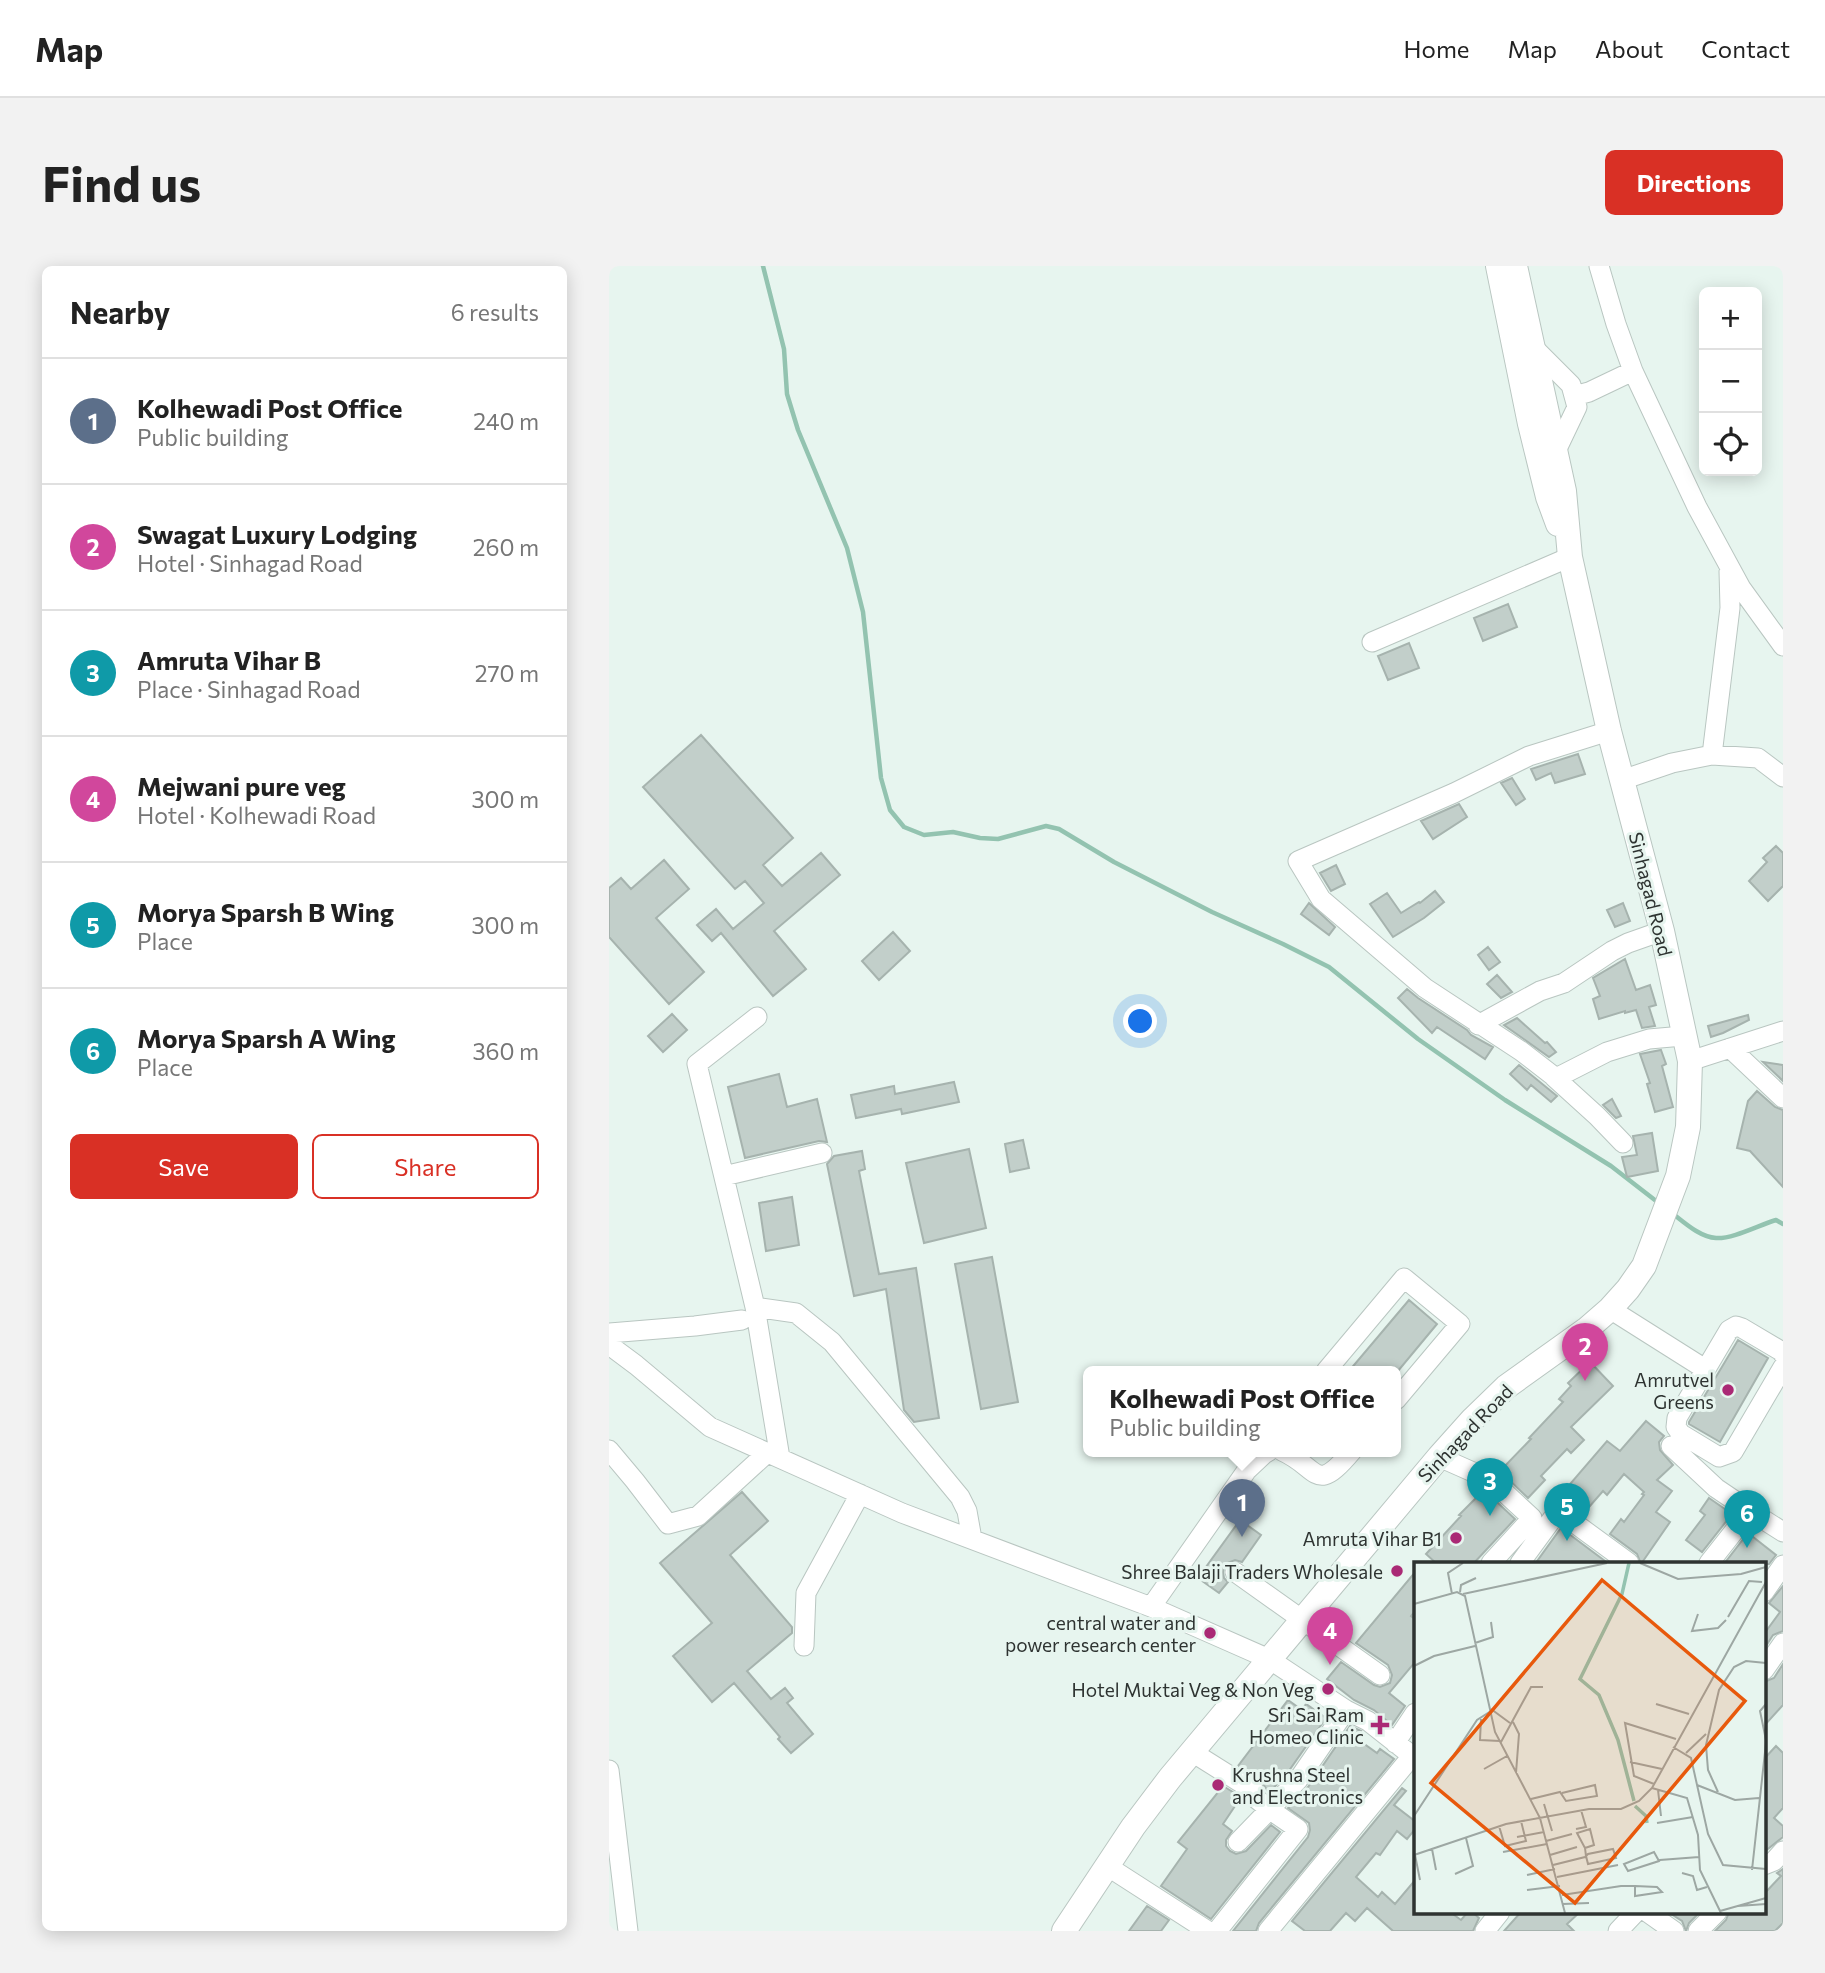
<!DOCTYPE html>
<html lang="en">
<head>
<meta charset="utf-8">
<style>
	:root { --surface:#fff; --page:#f2f2f2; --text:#222; --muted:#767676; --line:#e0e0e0; --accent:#d93025 }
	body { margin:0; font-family:Commissioner,sans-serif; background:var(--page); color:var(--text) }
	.controls { position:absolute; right:21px; top:21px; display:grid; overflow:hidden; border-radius:10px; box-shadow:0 4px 18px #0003 }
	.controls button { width:63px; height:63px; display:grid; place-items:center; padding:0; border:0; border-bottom:2px solid var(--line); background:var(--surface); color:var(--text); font:35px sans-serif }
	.you { position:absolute; left:532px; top:756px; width:24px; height:24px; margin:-18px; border:5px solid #fff; border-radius:50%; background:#1a73e8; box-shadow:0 0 0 10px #1a73e833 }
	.badge { display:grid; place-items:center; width:46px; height:46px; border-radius:50%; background:var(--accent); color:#fff; font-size:23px; font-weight:700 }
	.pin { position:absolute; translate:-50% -58px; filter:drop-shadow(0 2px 4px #0008) }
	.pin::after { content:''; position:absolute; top:37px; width:24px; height:21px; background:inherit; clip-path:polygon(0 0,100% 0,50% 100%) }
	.popup { position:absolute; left:474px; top:1100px; width:318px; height:91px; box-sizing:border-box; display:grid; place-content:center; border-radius:10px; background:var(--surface); filter:drop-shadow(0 2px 5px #0005); font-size:23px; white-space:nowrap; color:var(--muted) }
	.popup b { font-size:26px; color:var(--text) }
	.popup::after { content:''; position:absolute; left:50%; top:100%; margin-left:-14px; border:14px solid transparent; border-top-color:var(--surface) }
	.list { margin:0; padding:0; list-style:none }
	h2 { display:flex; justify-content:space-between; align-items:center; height:91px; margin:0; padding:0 28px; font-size:30px }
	h2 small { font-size:23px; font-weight:400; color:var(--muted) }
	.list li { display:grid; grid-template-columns:46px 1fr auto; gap:21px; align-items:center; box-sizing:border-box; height:126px; padding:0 28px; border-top:2px solid var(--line) }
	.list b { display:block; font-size:26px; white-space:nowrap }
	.list p { margin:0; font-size:23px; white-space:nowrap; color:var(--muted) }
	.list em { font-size:23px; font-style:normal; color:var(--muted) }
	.actions { display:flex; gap:14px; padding:21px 28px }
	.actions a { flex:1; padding:16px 0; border:2px solid var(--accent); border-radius:10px; text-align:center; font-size:24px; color:var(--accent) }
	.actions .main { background:var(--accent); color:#fff }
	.icon { flex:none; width:38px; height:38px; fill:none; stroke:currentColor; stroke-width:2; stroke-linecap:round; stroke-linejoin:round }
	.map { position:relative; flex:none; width:1174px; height:1665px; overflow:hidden; border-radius:10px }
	header { display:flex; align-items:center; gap:42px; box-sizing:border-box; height:98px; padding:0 35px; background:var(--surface); border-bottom:2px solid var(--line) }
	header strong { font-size:33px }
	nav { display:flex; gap:38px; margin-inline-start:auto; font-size:24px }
	.intro { display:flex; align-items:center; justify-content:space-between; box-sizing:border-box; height:168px; padding:0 42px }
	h1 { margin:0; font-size:49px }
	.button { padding:18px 32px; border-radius:10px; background:var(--accent); color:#fff; font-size:24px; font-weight:700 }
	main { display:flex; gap:42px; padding:0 42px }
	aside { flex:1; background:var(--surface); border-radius:10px; box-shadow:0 4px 18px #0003 }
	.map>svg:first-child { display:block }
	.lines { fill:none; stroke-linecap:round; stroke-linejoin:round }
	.stream { stroke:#93c3b0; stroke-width:4.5 }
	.building { fill:#c2cfca; stroke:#a6b3ae; stroke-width:2 }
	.minor-casing { stroke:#b9c6c1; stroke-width:21 }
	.major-casing { stroke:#b9c6c1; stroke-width:26 }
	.minor { stroke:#fff; stroke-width:19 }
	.major { stroke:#fff; stroke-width:24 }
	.poi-dot { fill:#aa2975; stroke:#e7f5ef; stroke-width:2.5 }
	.labels { text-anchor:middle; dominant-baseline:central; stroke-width:6; stroke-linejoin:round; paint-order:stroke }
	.street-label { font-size:19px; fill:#2e3331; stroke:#e7f5ef }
	.poi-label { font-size:19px; fill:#2e3331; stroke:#e7f5ef; text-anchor:end }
	.inset-river { fill:none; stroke:#93c3b0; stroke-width:3.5 }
	.inset-road { fill:none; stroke:#9da7a3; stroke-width:2 }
	.view { fill:#e8590c; fill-opacity:0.15; stroke:#e8590c; stroke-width:3.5 }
	.inset-edge { fill:none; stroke:#2e3331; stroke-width:3.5 }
</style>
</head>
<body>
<header>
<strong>Map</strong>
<nav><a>Home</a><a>Map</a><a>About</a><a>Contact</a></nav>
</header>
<div class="intro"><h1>Find us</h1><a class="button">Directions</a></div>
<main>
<aside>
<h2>Nearby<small>6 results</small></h2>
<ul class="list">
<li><span class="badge" style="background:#5c6f8a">1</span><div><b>Kolhewadi Post Office</b><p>Public building</p></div><em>240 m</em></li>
<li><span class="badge" style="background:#d1479c">2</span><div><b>Swagat Luxury Lodging</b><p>Hotel · Sinhagad Road</p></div><em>260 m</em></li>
<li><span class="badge" style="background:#0f9aa8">3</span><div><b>Amruta Vihar B</b><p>Place · Sinhagad Road</p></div><em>270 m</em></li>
<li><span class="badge" style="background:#d1479c">4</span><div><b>Mejwani pure veg</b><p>Hotel · Kolhewadi Road</p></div><em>300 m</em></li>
<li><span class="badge" style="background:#0f9aa8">5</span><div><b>Morya Sparsh B Wing</b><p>Place</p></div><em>300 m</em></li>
<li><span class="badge" style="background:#0f9aa8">6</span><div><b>Morya Sparsh A Wing</b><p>Place</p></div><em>360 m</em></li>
</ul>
<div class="actions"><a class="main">Save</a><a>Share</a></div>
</aside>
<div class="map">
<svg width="1174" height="1665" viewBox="0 0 1174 1665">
	<rect width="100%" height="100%" fill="#e7f5ef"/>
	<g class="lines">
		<path class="stream" d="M154,0L175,83L178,128L189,164L238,282L254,346L272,512L281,544L295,561L315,569L344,566L371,572L389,573L437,560L450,563L505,596L603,646L674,678L720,701L809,773L896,834L1002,900L1051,938
			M1063,947C1076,957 1091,971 1107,972C1124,973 1150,959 1167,954L1174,958"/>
	</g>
	<path class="building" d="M899,338L908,361L874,375L865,352Z
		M800,377L810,402L779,414L769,390Z
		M92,469L184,572L154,599L173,620L212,587L231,609L165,665L197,703L164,730L112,667L103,675L88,659L107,643L124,663L155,637L136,615L126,623L34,521Z
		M969,488L976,508L946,517L942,507L927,514L922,503Z
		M903,512L916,533L907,539L892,517Z
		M850,538L858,551L824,573L812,555Z
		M1167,580L1174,587V620L1159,635L1140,615L1158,596L1154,592Z
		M55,594L80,623L47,652L95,706L60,738L0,671V622L12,612L22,623Z
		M727,599L736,618L722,625L711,607Z
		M826,625L835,636L815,652L784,671L761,638L778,627L792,647L810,636L811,637Z
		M700,637L726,661L720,669L692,648Z
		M1014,637L1021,655L1006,661L998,644Z
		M284,666L301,685L270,714L253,695Z
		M879,681L891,696L880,704L869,689Z
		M1016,693L1027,724L1041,719L1047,739L1040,741L1046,760L1033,762L1027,744L1016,747V745L990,753L984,733L991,730L984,712Z
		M888,709L903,726L892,732L878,718Z
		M798,723L809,732L858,764L862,769L884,781L876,793L828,761L823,767L789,732Z
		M63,748L78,764L54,786L39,770Z
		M1139,749L1140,754L1114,767L1102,771L1099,760Z
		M908,752L936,777L938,776L947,786L940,791L895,759Z
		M1052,784L1057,798L1053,800L1064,841L1046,846L1038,818L1041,817L1031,788Z
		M1154,796L1174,799V815Z
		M910,799L948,830L942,836L922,819L918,824L901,808Z
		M170,808L178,841L208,833L218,876L210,875L136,892L119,821Z
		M345,816L350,836L293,848L292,843L247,852L242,829L285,820L286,828Z
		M1148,825L1166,841L1174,844V921L1141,885L1128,882L1139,835Z
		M1003,833L1012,850L1007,852L994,839Z
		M1043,867L1049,905L1018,911L1013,891L1028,889L1024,870Z
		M414,874L420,902L401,906L396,878Z
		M360,883L377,962L315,977L297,897Z
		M253,885L256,903L250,905L270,1008L307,1002L330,1152L305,1156L295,1144L277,1023L245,1030L218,898L225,890Z
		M183,931L190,979L157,985L150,937Z
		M383,991L409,1136L372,1143L346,998Z
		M800,1034L828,1058L789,1105H740Z
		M1129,1074L1159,1092L1111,1176L1080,1158V1156Z
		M981,1096L1004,1120L962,1161L975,1174L962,1187L958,1183L932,1210L936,1214L919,1232L891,1205L922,1173L920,1172L954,1136L950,1133L962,1120L959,1117Z
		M1037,1155L1055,1170L1050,1176L1051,1184L1064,1199L1048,1214L1063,1225L1047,1246L1061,1256L1032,1298L1028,1288L1001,1268L1012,1253L1015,1256L1035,1229L1033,1228L1035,1226L1015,1208L998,1229L994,1225L974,1248L956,1235L949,1232L998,1175L1011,1185Z
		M875,1224L906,1253L864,1298H828L817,1288L852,1250L850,1249Z
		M133,1226L159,1255L121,1289L183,1361V1367L138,1405L162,1433L176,1422L184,1432L178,1437L204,1468L182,1487L169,1473L171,1471L125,1417L103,1436L64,1390L103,1357L51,1297Z
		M1100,1232L1123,1248L1093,1286L1077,1274L1096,1249L1091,1245Z
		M631,1254L652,1269L633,1296L626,1294L616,1298L614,1306L615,1312L619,1316L610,1327L589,1312Z
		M952,1262L1000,1298H926Z
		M1139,1267L1167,1289L1160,1298H1115Z
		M807,1305V1344L802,1350L807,1354V1395L780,1427L796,1440L783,1459L765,1444L745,1434L718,1413L732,1396L765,1419L771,1421L781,1417L783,1409L779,1399L747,1377Z
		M1174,1320V1365L1164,1369L1155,1383V1368L1171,1346L1160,1337Z
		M1174,1398V1439L1155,1460V1416L1165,1412Z
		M679,1434L693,1444L697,1438L717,1452L679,1506L660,1527L652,1515L629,1500Z
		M741,1460L752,1465L747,1472L768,1487L771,1483L785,1493L650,1657L647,1665H624L699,1571L701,1564L700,1557L679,1542L699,1521Z
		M1167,1480L1174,1487V1542L1165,1552L1174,1560V1571L1155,1586V1493Z
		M614,1520L632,1531L614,1558L623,1565L617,1574V1580L621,1585L627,1588L637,1585L662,1559L671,1566L602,1653L552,1620L578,1583L569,1576Z
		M793,1522L797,1525L785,1539L807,1556V1562L798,1573L788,1565L771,1589L767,1587L747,1611L769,1631L773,1626L786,1638L807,1613V1646H841L852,1654L859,1646H863L870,1652L864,1665H784L758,1642L746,1655L737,1647L721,1665H696L683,1655Z
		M1174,1603V1657L1166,1665H1106L1117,1654L1120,1646H1155V1628L1172,1610L1168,1607Z
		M538,1640L560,1654L552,1665H520Z
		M912,1646H971L958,1658L965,1665H895Z
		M1059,1646H1091L1080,1657L1077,1665L1073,1655Z"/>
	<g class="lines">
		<g class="minor-casing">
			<path id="minor" d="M990,0L1007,58L1024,105L1088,241L1132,322L1174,380
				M926,83L962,119L968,141L947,185
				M965,130L980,126L1024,105
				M763,376L961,291
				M1000,465L920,490L845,527L689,595L712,633L816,722L912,785L947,812L998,786L1040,773L1074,770
				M1103,489L1121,342L1120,305
				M1013,514L1063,497L1103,489L1149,492L1174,511
				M148,751L88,798L146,1041L171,1192
				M869,759L931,725L955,717L1003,685L1019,677L1053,665
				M1121,782L1174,832
				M1081,795L1174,765
				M945,811L988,850L1014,877
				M115,910L213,887
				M146,1041L187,1047L223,1076L351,1231L358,1245L363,1273
				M1001,1043L1096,1103
				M0,1067L86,1060L133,1054
				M0,1079L27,1099L101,1161L293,1247L542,1341L660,1393L737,1444L759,1455L806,1492
				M1174,1088L1172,1085L1133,1062L1127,1060L1120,1064L1068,1152L1067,1161L1072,1168L1110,1191L1124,1186L1174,1101
				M717,1105L795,1012L851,1058L787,1134
				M1062,1180L1107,1222L1141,1245
				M0,1184L26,1215L59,1258L89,1250L158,1187
				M673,1185C711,1202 705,1230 743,1185
				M830,1191L882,1214L923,1252L882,1297
				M911,1297L949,1245L1020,1297
				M1100,1297L1141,1245L1174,1266
				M626,1306L771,1409
				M1155,1326L1174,1299
				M542,1341L638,1204L655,1188L660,1185
				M195,1380L197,1327L251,1228
				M1155,1404L1174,1377
				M786,1477L806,1447
				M583,1486L645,1525L644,1530L660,1543L689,1563L608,1665
				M0,1504L19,1665
				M629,1576L689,1514L737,1444
				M1155,1599L1165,1595L1174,1585
				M498,1600L599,1665
				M1038,1646L1065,1665
				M659,1665L803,1490
				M876,1665L891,1646
				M1009,1665L1027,1646
				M1089,1665L1108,1646"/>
		</g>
		<g class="major-casing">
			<path id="major" d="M889,0L921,158L939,231L949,258
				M455,1665L524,1561L561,1512L830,1191L864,1153L897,1121L978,1063L1001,1043L1019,1023L1035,1000L1069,910L1079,861L1081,795L1053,665L1000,465L961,291L955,225L906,0"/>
		</g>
		<use href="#minor" class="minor"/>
		<use href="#major" class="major"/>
	</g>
	<g class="poi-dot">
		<circle cx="1119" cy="1124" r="7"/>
		<circle cx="847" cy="1272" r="7"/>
		<circle cx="788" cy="1305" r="7"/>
		<circle cx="601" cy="1367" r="7"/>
		<circle cx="719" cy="1423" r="7"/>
		<path d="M767.5 1448.5h7v7h7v7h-7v7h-7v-7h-7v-7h7z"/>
		<circle cx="609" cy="1519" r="7"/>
	</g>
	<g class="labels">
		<g class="street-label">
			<text transform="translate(1042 628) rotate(76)">Sinhagad Road</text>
			<text transform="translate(856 1167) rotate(-46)">Sinhagad Road</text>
		</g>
		<g class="poi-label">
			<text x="1105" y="1113">Amrutvel<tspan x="1105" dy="22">Greens</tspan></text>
			<text x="833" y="1272">Amruta Vihar B1</text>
			<text x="774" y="1305">Shree Balaji Traders Wholesale</text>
			<text x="587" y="1356">central water and<tspan x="587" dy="22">power research center</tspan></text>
			<text x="705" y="1423">Hotel Muktai Veg &amp; Non Veg</text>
			<text x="755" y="1448">Sri Sai Ram<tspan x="755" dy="22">Homeo Clinic</tspan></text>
			<text x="623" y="1508" text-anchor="start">Krushna Steel<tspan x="623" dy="22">and Electronics</tspan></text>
		</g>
	</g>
	<g transform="translate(805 1296)">
		<rect width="352" height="352" fill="#e7f5ef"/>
		<path class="inset-river" d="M215,1L208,32L166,117L185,133L204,178L220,239M221,244L232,254L233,261"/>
		<path class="inset-road" d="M226,1L264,17L327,12L352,5M46,30L47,23L62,16M38,32L34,11L49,1M49,32L193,1M0,42L43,30L51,34L81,170L126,256L151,351M284,52L278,69L304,66L312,58M314,55L335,19L348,20M61,81L79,75L77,60M0,104L20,94L61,84M242,142L275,152M352,142L346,149L352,178M77,147L96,161M67,157L66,178L86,179M99,160L105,172L102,211M87,180L117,125H129M259,185L277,196L294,272L309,303L352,307M272,191L292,172M216,200L248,207M70,207L93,194M240,222L220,214L211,161L262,177M283,223L321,238L345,236M238,226L273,236L284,273L286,308L307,351M244,228L247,254M304,230L294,208L292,183L305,128L320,105L332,99L352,101M117,237L146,230L152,239L183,234L181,223L148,231M130,242L138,269M0,254L63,158L77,149M243,261L279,255M85,264L91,284L112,279L107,259M162,267L172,265L167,248M103,275L130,270M132,279L158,272M18,287L22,308M89,290L133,282M0,293L92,262L175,247H207L225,239L238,226L352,20M1,293L6,318M136,293L163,285M245,299L240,290L210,302L214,309L245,299L246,298L285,295M139,303L171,295L174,292L199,287L202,296L174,302L172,294L171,286L163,271L176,267L180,283L171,286M338,308L352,181M268,311L279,314L283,328L293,325M41,312L59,304L52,276M113,313L141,307M143,315L204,303M113,328L146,324M148,333L207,324H221L243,325L248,330L221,334V324M149,342L175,341M324,344L352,342M306,349L352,336"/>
		<path class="view" d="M188,18L331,139L161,341L17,221Z"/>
		<rect width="352" height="352" class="inset-edge"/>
	</g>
</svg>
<div class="controls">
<button>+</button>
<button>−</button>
<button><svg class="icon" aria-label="locate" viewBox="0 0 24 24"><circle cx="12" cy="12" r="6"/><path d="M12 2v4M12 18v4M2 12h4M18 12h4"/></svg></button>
</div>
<div class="you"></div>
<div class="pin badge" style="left:633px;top:1271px;background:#5c6f8a">1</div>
<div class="popup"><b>Kolhewadi Post Office</b>Public building</div>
<div class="pin badge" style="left:976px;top:1115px;background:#d1479c">2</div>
<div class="pin badge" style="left:881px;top:1250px;background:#0f9aa8">3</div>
<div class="pin badge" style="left:721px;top:1399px;background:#d1479c">4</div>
<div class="pin badge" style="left:958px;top:1275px;background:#0f9aa8">5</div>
<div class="pin badge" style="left:1138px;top:1282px;background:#0f9aa8">6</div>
</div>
</main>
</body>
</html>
